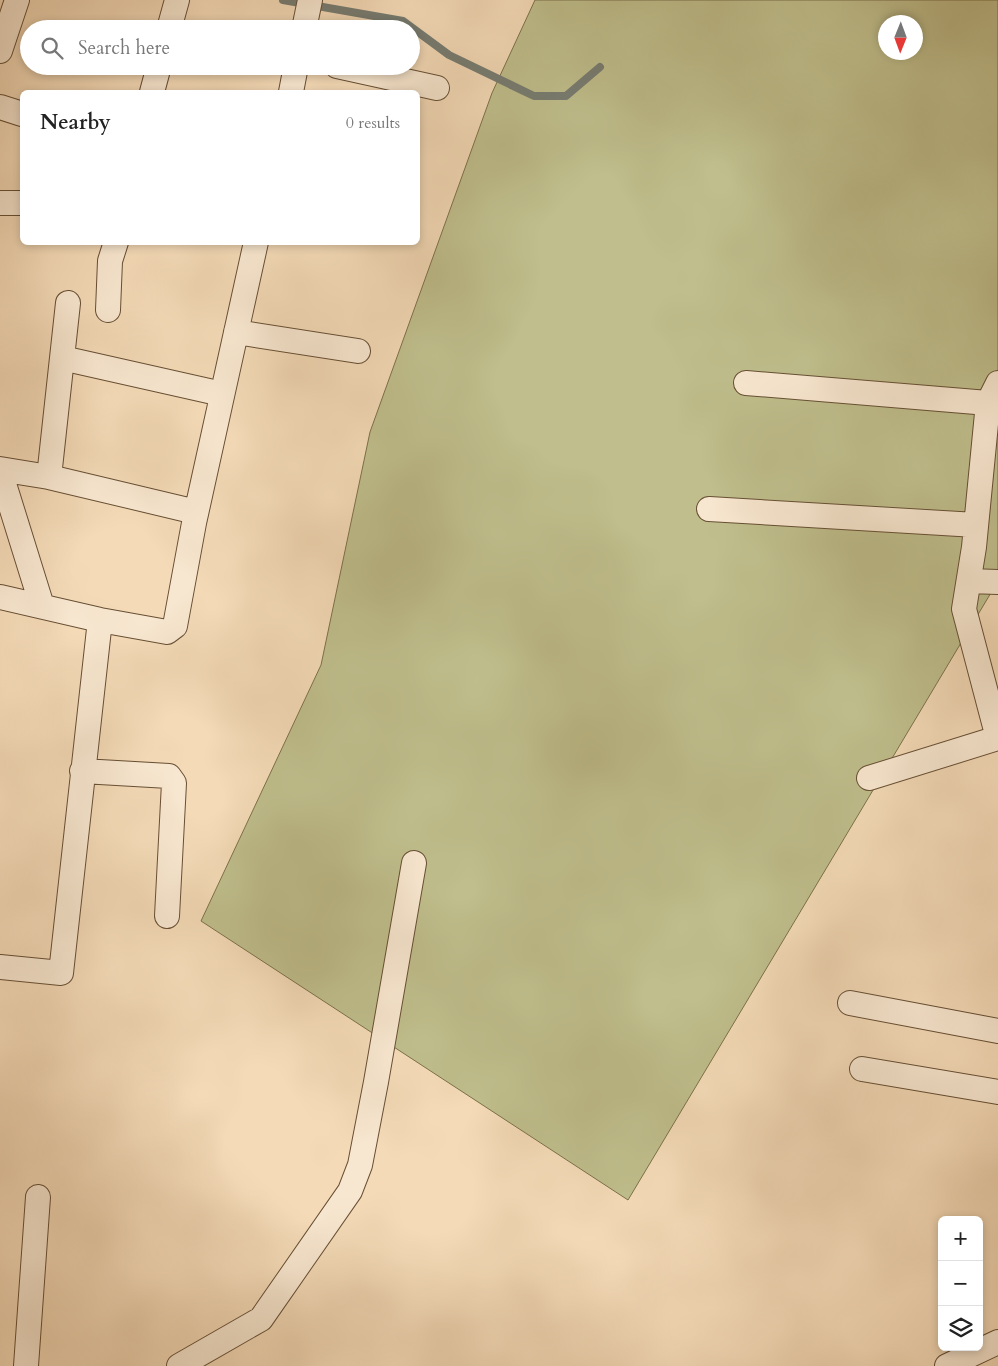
<!DOCTYPE html>
<html lang="en">
<head>
<meta charset="utf-8">
<style>
	:root { --surface:#fff; --page:#f6f6f6; --text:#222; --muted:#767676; --line:#e0e0e0 }
	body { margin:0; font-family:Cardo,serif; background:var(--page); color:var(--text) }
	.controls { position:absolute; right:15px; bottom:15px; display:grid; overflow:hidden; border-radius:8px; box-shadow:0 2px 8px #0003 }
	.controls button { width:45px; height:45px; display:grid; place-items:center; padding:0; border:0; border-bottom:1px solid var(--line); background:var(--surface); color:var(--text); font:25px sans-serif }
	.compass { position:absolute; left:878px; top:15px; width:45px; height:45px; border-radius:50%; background:var(--surface); box-shadow:0 2px 8px #0003; rotate:181deg }
	.list { margin:0; padding:0; list-style:none }
	h2 { display:flex; justify-content:space-between; align-items:center; height:65px; margin:0; padding:0 20px; font-size:21px }
	h2 small { font-size:16px; font-weight:400; color:var(--muted) }
	.icon { flex:none; width:28px; height:28px; fill:none; stroke:currentColor; stroke-width:2; stroke-linecap:round; stroke-linejoin:round }
	.map { position:relative; flex:none; width:998px; height:1366px; overflow:hidden }
	.search { position:absolute; background:var(--surface); box-shadow:0 2px 8px #0003; left:20px; top:20px; width:400px; height:55px; display:flex; align-items:center; gap:12px; box-sizing:border-box; padding:0 18px; border-radius:28px; color:var(--muted); font-size:19px }
	.panel { position:absolute; background:var(--surface); box-shadow:0 2px 8px #0003; left:20px; top:90px; width:400px; height:155px; border-radius:8px }
	.map>svg:first-child { display:block }
	.green { fill:#bfbe8c; stroke:#7c704a; fill-rule:evenodd }
	.lines { fill:none; stroke-linecap:round; stroke-linejoin:round }
	.stream { stroke:#767c72; stroke-width:8 }
	.minor-casing { stroke:#674f34; stroke-width:26 }
	.minor { stroke:#f8e7d0; stroke-width:24 }
</style>
</head>
<body>
<div class="map">
<svg width="998" height="1366" viewBox="0 0 998 1366">
	<rect width="100%" height="100%" fill="#f4dab7"/>
	<filter id="stains"><feTurbulence type="fractalNoise" baseFrequency=".004" numOctaves="4"/><feColorMatrix values="0 0 0 0 .2 0 0 0 0 .09 0 0 0 0 .02 0 0 0 .5 -.17"/></filter>
	<radialGradient id="worn" r=".72"><stop offset=".6" stop-color="#630" stop-opacity="0"/><stop offset="1" stop-color="#630" stop-opacity=".3"/></radialGradient>
	<path class="green" d="M535,0H998V581L628,1200L201,921L321,665L370,432L492,93ZM886,22H916V52H886Z"/>
	<g class="lines">
		<path class="stream" d="M283,0L403,21L449,55L534,96H566L600,67"/>
		<g class="minor-casing">
			<path id="minor" d="M169,29L177,0
				M304,29L310,0
				M0,51L17,0
				M337,66L437,88
				M152,92L159,66
				M291,92L296,66
				M0,107L22,114
				M0,203H22
				M108,310L110,261L116,242
				M236,332L358,351
				M62,358L222,394
				M746,383L988,403
				M998,383L988,403L974,547L964,609L998,738
				M0,469L49,477L196,512
				M0,471L42,606
				M49,477L68,303
				M709,509L976,525
				M969,581L998,582
				M0,597L100,620L167,632L175,626L194,523L256,242
				M82,771L169,776L174,783L167,916
				M869,778L998,738
				M0,967L61,973L100,620
				M850,1003L998,1031
				M862,1069L998,1092
				M26,1366L38,1197
				M179,1366L261,1319L350,1191L360,1165L376,1082L414,863
				M947,1366L998,1342"/>
		</g>
		<use href="#minor" class="minor"/>
	</g>
	<rect width="100%" height="100%" filter="url(#stains)"/>
	<rect width="100%" height="100%" fill="url(#worn)"/>
</svg>
<div class="controls">
<button>+</button>
<button>−</button>
<button><svg class="icon" aria-label="layers" viewBox="0 0 24 24"><path d="M12 4l9 5-9 5-9-5zM3 14l9 5 9-5"/></svg></button>
</div>
<svg class="compass" viewBox="-18 -18 36 36"><path d="M0-13l5 13h-10z" fill="#e53935"/><path d="M0 13l5-13h-10z" fill="#767676"/></svg>
<div class="search"><svg class="icon" aria-label="search" viewBox="0 0 24 24"><circle cx="10" cy="10" r="6"/><path d="M15 15l6 6"/></svg>Search here</div>
<section class="panel">
<h2>Nearby<small>0 results</small></h2>
<ul class="list">
</ul>
</section>
</div>
</body>
</html>
